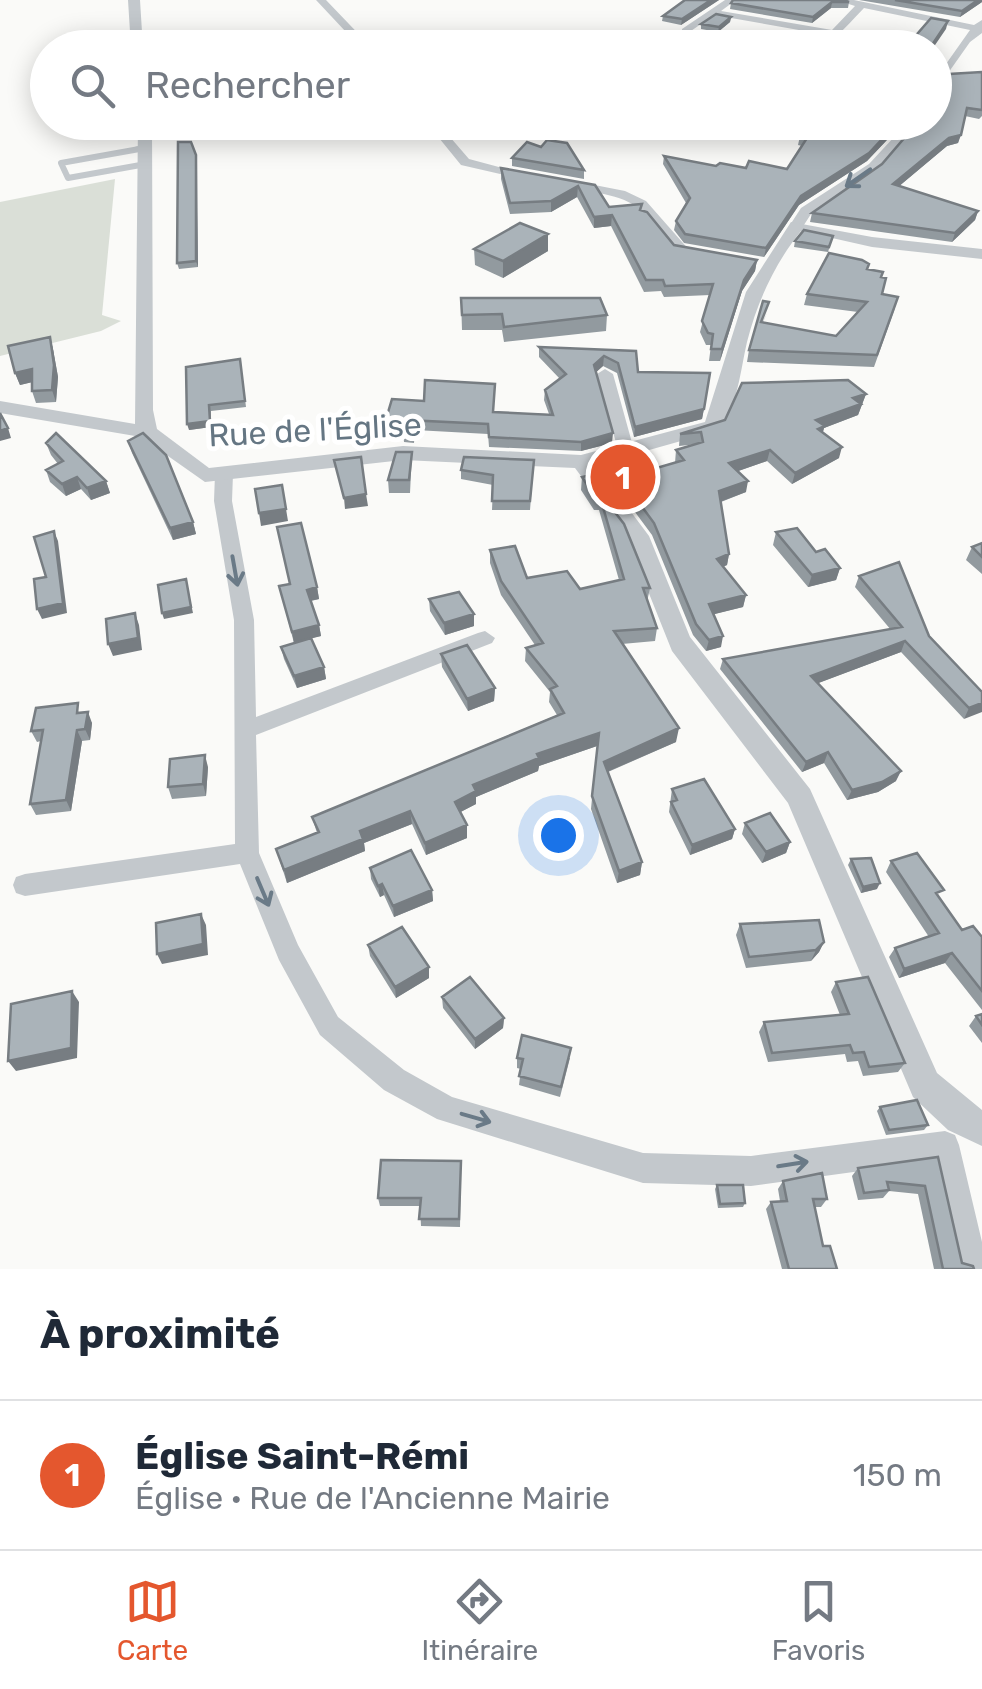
<!DOCTYPE html>
<html lang="fr">
<head>
<meta charset="utf-8">
<style>
	:root { --surface:#fff; --page:#f2f2f3; --text:#1f2937; --muted:#747a83; --line:#e0e1e3; --accent:#e4572e }
	body { margin:0; font-family:Rubik,sans-serif; background:var(--page); color:var(--text) }
	.you { position:absolute; left:558px; top:835px; width:35px; height:35px; margin:-25px; border:8px solid #fff; border-radius:50%; background:#1a73e8; box-shadow:0 0 0 15px #1a73e833 }
	.badge { display:grid; place-items:center; width:65px; height:65px; border-radius:50%; background:var(--accent); color:#fff; font-size:32px; font-weight:700 }
	.pin { position:absolute; translate:-50% -50%; border:5px solid #fff; box-shadow:0 2px 10px #0006 }
	.list { margin:0; padding:0; list-style:none }
	h2 { display:flex; justify-content:space-between; align-items:center; height:130px; margin:0; padding:0 40px; font-size:42px }
	h2 small { font-size:32px; font-weight:400; color:var(--muted) }
	.list li { display:grid; grid-template-columns:65px 1fr auto; gap:30px; align-items:center; box-sizing:border-box; height:150px; padding:0 40px; border-top:2px solid var(--line) }
	.list b { display:block; font-size:38px; white-space:nowrap }
	.list p { margin:0; font-size:32px; white-space:nowrap; color:var(--muted) }
	.list em { font-size:32px; font-style:normal; color:var(--muted) }
	.icon { flex:none; width:55px; height:55px; fill:none; stroke:currentColor; stroke-width:2; stroke-linecap:round; stroke-linejoin:round }
	.map { position:relative; flex:none; width:982px; height:1269px; overflow:hidden }
	.search { position:absolute; background:var(--surface); box-shadow:0 5px 25px #0003; left:30px; right:30px; top:30px; height:110px; display:flex; align-items:center; gap:25px; box-sizing:border-box; padding:0 35px; border-radius:55px; color:var(--muted); font-size:38px }
	.sheet { height:280px; background:var(--surface) }
	nav { display:flex; justify-content:space-around; align-items:center; box-sizing:border-box; height:140px; border-top:2px solid var(--line); background:var(--surface); font-size:28px; color:var(--muted) }
	nav a { display:grid; justify-items:center; gap:5px }
	nav .on { color:var(--accent) }
	.map>svg:first-child { display:block }
	.green { fill:#dadfd7 }
	.lines { fill:none; stroke-linecap:round; stroke-linejoin:round }
	.service-far1 { stroke:#c3c8cc; stroke-width:5 }
	.service { stroke:#c3c8cc; stroke-width:6 }
	.minor { fill:#c3c8cc; fill-rule:evenodd }
	.tertiary { fill:#c3c8cc; fill-rule:evenodd }
	.wall { fill:#929a9f }
	.shaded-wall { fill:#777d82 }
	.building { fill:#aab3b9; stroke:#777d82; stroke-width:2.5 }
	.oneway { stroke:#6a7a87 }
	.labels { text-anchor:middle; dominant-baseline:central; stroke-width:10; stroke-linejoin:round; paint-order:stroke }
	.street-label { font-size:32px; fill:#657683; stroke:#fff }
</style>
</head>
<body>
<div class="map">
<svg width="982" height="1269" viewBox="0 0 982 1269">
	<rect width="100%" height="100%" fill="#fafaf8"/>
	<path class="green" d="M115,179L102,315L121,321L101,331L0,356V202Z"/>
	<g class="lines">
		<path class="service-far1" d="M137,149L145,148"/>
		<path class="service" d="M145,148L61,163L68,178L146,164"/>
		<path class="minor" d="M316,0H326L372,48H361Z
			M725,0H736L721,11L832,30L855,6L836,0H854L974,25L982,20V33L970,42L934,93V81L970,30L864,8C836,37 831,48 788,48L793,41L827,35L714,15L688,33H682V29Z
			M426,122H437L469,159L532,176L526,180L461,165Z
			M908,122H920L877,170L811,214L802,228H792L790,225L801,208L869,164Z
			M574,181L625,191L646,201L690,251L683,255C663,247 660,228 646,214C625,194 596,193 570,188L568,185Z
			M605,369L613,374L634,450L632,454H620L618,450L597,374Z
			M224,469L233,474L232,501L254,620L256,717L478,633L485,631L495,638L492,643L256,735L259,853L298,945L338,1017L404,1070L452,1097L643,1153L751,1156L945,1131L955,1135L959,1145L982,1242V1269H958L934,1161L751,1186L643,1183L437,1119L384,1090L320,1035L279,960L240,864L25,896L16,893L13,885L16,877L25,874L235,844L234,620L214,501L215,474Z"/>
		<path class="tertiary" d="M128,0H140L143,48H131Z
			M138,122H152L153,410L157,429L209,468L403,446L581,455L705,422L746,292L791,222L872,237L982,249V259L872,247L801,231C775,263 757,302 747,342C740,373 738,403 720,430L596,465L649,536L690,637L810,789L937,1073L982,1110V1146L948,1130L913,1097L788,803L672,651L626,536L575,468L403,460L205,482L141,437L0,413V401L135,424Z"/>
	</g>
	<path class="wall" d="M685,0H719L681,25L662,21L663,16Z
		M859,0H982V2L960,17Z
		M849,2L848,8H831L812,23L730,9L731,3Z
		M731,17L730,22L718,32L701,29V24Z
		M982,72V116L979,119L965,116L958,143L947,146L899,186L978,211L975,220L952,242L810,222L812,213L882,164L934,122L937,89Z
		M66,122H102L98,135L68,137L65,126Z
		M808,122H904L867,161L799,205L764,257L684,243L674,230L676,221L686,203L663,164L664,156L716,166L787,169L802,146L798,145L800,136Z
		M541,147L584,170V179L512,166V158Z
		M196,155L198,267L179,269L177,263Z
		M501,168L595,185L609,207L641,210L674,245L757,260L755,271L742,291L720,361H709L711,345H706L700,332L710,295L664,297L661,291L644,292L611,226L594,228L577,197L551,212L510,214L501,179Z
		M833,236L828,252L794,247L795,241Z
		M474,249L548,251L503,278L475,265Z
		M867,269L881,277L882,294L895,308L874,367L747,362L749,350L767,313L763,322L836,336L858,312L804,305L807,294Z
		M461,298L607,315L606,331L504,342L502,330H462Z
		M50,337L53,349L58,377L56,402L36,403L32,391V382L20,385L15,373Z
		M539,347L636,351L638,372L710,373L702,419L634,437L617,373L603,366L596,372L612,443L581,451L489,447L488,434L415,430L414,443L404,442L403,430L387,429L386,419L494,412L549,414L544,400L545,390L560,379L539,357Z
		M240,359L246,407L211,411V427L189,430Z
		M866,394L858,415L824,428L823,432L839,458L792,484L767,461L738,471L746,492L721,502L729,554L727,565L723,567L746,595L743,607L714,614L721,647L706,651L693,635L652,535L612,481L614,469L650,470L675,463L676,450L698,444L679,446L680,434Z
		M128,441L193,522L196,534L173,540L132,453Z
		M46,443L106,481L110,493L91,500L81,489L66,496L50,482L46,470L58,464L51,455Z
		M412,452L410,493H389L388,480Z
		M534,460L530,510H492L493,485L461,479V470Z
		M582,477L624,524L650,588L647,602L657,628L655,641L622,644L676,742L608,772L642,862L640,875L617,883L591,809L597,746L539,766L538,771L476,797V804L460,812L467,825V838L426,855L412,824L364,843L365,851L287,883L276,849L317,833L312,817L557,715L549,702L550,692L525,661L526,648L535,645L501,595L490,563V550L527,578L580,589L619,580L599,510H594L581,490Z
		M776,532L816,552L840,568L836,580L808,587L773,545Z
		M982,543V574L966,560L972,547Z
		M859,576L929,636L982,692L964,719L901,652L818,683L896,781L878,792L847,800L824,763L802,772L720,669L723,659L891,630L855,587Z
		M279,586L317,587L319,599L311,601L319,625L321,636L311,638L324,667L326,679L297,688L284,659L281,647L294,643Z
		M429,599L474,626L445,635L430,611Z
		M441,654L495,688L494,701L468,711L442,667Z
		M82,712L92,723L90,740L82,741L71,811L36,815L30,804L41,741L37,742L31,731Z
		M208,767L206,796L172,799L168,787Z
		M672,789L735,829L732,839L690,855L669,812Z
		M745,823L790,842L786,853L762,863L742,834Z
		M851,859L877,889L861,893L848,865Z
		M891,861L939,898L962,930L982,937V1010L945,963L899,978L889,957L895,948L929,937L886,872Z
		M370,868L432,890L433,901L394,917L384,895L380,897L371,879Z
		M740,924L824,942L819,952L811,961L746,968L736,935Z
		M368,945L429,967V978L396,998L370,956Z
		M836,982L905,1063L898,1072L863,1076L858,1061L847,1062L845,1054L768,1062L759,1032L764,1022L840,1015L831,992Z
		M442,997L504,1018L503,1028L475,1049L443,1008Z
		M982,1014V1043L969,1026L976,1016Z
		M517,1058H570L560,1097L519,1085L521,1069L517,1068Z
		M880,1107L928,1125L924,1130L886,1135L877,1111Z
		M938,1157L962,1263L974,1269H934L918,1194L889,1191L883,1198L858,1200L852,1176L858,1168Z
		M461,1169L460,1227L421,1226L420,1206H380L378,1198Z
		M783,1181L827,1199L821,1207H814L823,1246L837,1269H782L766,1209L771,1202L780,1201L778,1189Z
		M717,1185L745,1203L743,1207L718,1208L715,1189Z"/>
	<path class="shaded-wall" d="M711,0H719L681,25L682,19Z
		M978,0H982V2L960,17L962,11Z
		M832,2L831,8L812,23L813,17Z
		M731,17L730,22L718,32L719,27Z
		M948,21L946,29L933,48H930Z
		M96,122H102L98,135L96,125Z
		M394,122H422V123L395,127Z
		M898,122H904L867,161L799,205L764,257L766,248L801,196Z
		M961,135L958,143L947,146L891,193L893,184L949,138Z
		M196,155L197,160L198,267L196,261Z
		M578,186L577,197L551,212V201Z
		M978,211L975,220L952,242L955,233Z
		M612,215L611,226L594,228V217Z
		M548,234V251L503,278V261Z
		M757,260L755,271L742,291L720,361L722,349L744,280Z
		M50,337L53,349L58,377L56,402L52,390Z
		M604,356L603,366L593,375L594,365Z
		M32,369L37,381L20,385L15,373Z
		M866,394L858,415L824,428L821,438L816,420L853,398Z
		M209,405L211,427L189,430L187,424Z
		M704,409L702,419L634,437L635,427Z
		M8,428L11,438L0,441V431Z
		M613,433L612,443L581,451V442Z
		M842,447L839,458L792,484L795,473Z
		M770,450L767,461L727,475L729,463Z
		M77,477L81,489L66,496L62,484Z
		M106,481L110,493L91,500L87,488Z
		M748,481L746,492L717,503L719,491Z
		M366,494L368,506L345,509L344,498Z
		M286,509L288,521L261,526L259,513Z
		M193,522L196,534L173,540L170,528Z
		M54,531L58,541L67,613L42,619L37,609L63,603Z
		M729,554L727,565L714,570L717,559Z
		M840,568L836,580L808,587L812,575Z
		M187,585L193,613L164,619L162,613Z
		M317,587L319,599L309,601L307,590Z
		M746,595L743,607L707,616L709,604Z
		M135,613L139,625L142,650L113,656L108,644Z
		M474,614V626L445,635L444,623Z
		M319,625L321,636L294,643L292,632Z
		M723,636L721,647L706,651L709,640Z
		M905,641L901,652L808,687L811,676Z
		M324,667L326,679L297,688L294,676Z
		M495,688L494,701L468,711L467,699Z
		M982,703V712L964,719L969,708Z
		M88,712L92,723L90,740L85,729Z
		M679,728L676,742L602,774L604,762Z
		M77,730L82,741L71,811L66,800Z
		M599,733L597,746L539,766L538,771L476,797V804L455,815V802L473,785L537,754Z
		M828,752L824,763L802,772L806,762Z
		M205,755L208,767L206,796L203,784Z
		M901,771L896,781L878,792L847,800L852,790Z
		M410,811L412,824L364,843L365,851L287,883L284,870L360,831Z
		M467,825V838L426,855L425,843Z
		M735,829L732,839L690,855L692,845Z
		M790,842L786,853L762,863L766,852Z
		M642,862L640,875L617,883L619,871Z
		M880,883L877,889L861,893L863,887Z
		M382,884L384,895L380,897L378,886Z
		M432,890L433,901L394,917L393,906Z
		M201,914L206,925L208,955L162,964L157,954Z
		M824,942L819,952L811,961L816,950Z
		M952,953L945,963L899,978L904,969Z
		M429,967V978L396,998L395,987Z
		M72,991L79,1002L77,1058L16,1071L8,1061Z
		M504,1018L503,1028L475,1049V1039Z"/>
	<path class="building" d="M685,0H711L682,19L663,16Z
		M733,0H844L849,2H832L813,17L731,3Z
		M895,0H978L962,11Z
		M716,14L731,17L719,27L701,24Z
		M931,18L948,21L930,48H905Z
		M350,41L355,48H341Z
		M982,72V110L967,108L961,135L949,138L893,184L978,211L955,233L812,213L882,164L918,122H934V83L937,89L949,74Z
		M66,122H96V125L65,126Z
		M808,122H898L869,153L801,196L766,248L685,234L676,221L690,198L664,156L716,166L720,163L746,168L749,161L787,169L807,138L800,136Z
		M547,140L567,143L584,170L512,158L527,142L541,147Z
		M178,142H191L196,155V261L177,263Z
		M501,168L595,185L609,207L642,204L640,210L647,212L674,245L757,260L744,280L722,349H711L713,334L708,333L702,321L713,284L665,286L663,280H646L612,215L594,217L578,186L551,201L510,203Z
		M520,223L548,234L503,261L474,249Z
		M804,230L833,236L829,247L795,241Z
		M829,253L862,260L869,264L867,269L883,272L881,277L886,278L882,294L898,297L877,355L749,350L763,301L769,302L761,322L836,336L867,302L807,294Z
		M461,298H600L607,315L504,327L502,314L462,315Z
		M50,337L54,365L52,390L32,391V369L15,373L8,346Z
		M539,347L636,351L638,372L710,373L704,409L635,427L618,363L604,356L594,365L613,433L581,442L489,437L488,424L386,419L392,399L424,401L425,380L495,384L493,412L553,415L545,390L566,374Z
		M240,359L245,401L209,405L210,421L187,424L186,367Z
		M848,380L866,394L853,398L861,404L816,420L825,426L818,429L842,447L795,473L770,450L729,463L748,481L719,491L729,554L717,559L746,595L709,604L723,636L709,640L696,624L654,523L614,469L634,463L650,470L684,460L676,450L703,442L701,432L680,434L725,420L742,383Z
		M0,413L8,428L0,431Z
		M406,420L414,422L413,431L403,430Z
		M56,433L106,481L87,488L77,477L62,484L46,470L63,461L46,443Z
		M143,433L166,455L193,522L170,528L128,441Z
		M396,452H412L409,480H388Z
		M361,457L366,494L344,498L334,460Z
		M464,457L534,460L530,501H492L493,475L461,470Z
		M587,476L624,524L650,588H643L657,628L614,631L679,728L604,762L642,862L619,871L592,796L599,733L537,754L539,758L473,785L476,791L455,802L467,825L425,843L410,811L360,831L363,839L284,870L276,849L319,832L312,817L564,713L550,689L557,686L526,648L543,643L501,581L490,550L515,546L527,578L567,571L580,589L624,579L600,497H595L582,477Z
		M282,485L286,509L259,513L255,489Z
		M301,523L317,587L307,590L319,625L292,632L279,586L290,584L277,527Z
		M797,528L816,552L825,549L840,568L812,575L776,532Z
		M54,531L63,603L37,609L34,579L46,577L34,537Z
		M982,543V557L972,547Z
		M899,562L929,636L982,692V703L969,708L905,641L811,676L901,771L882,782L852,790L828,752L806,762L723,659L902,627L859,576Z
		M186,579L191,607L162,613L158,585Z
		M459,592L474,614L444,623L429,599Z
		M135,613L138,638L108,644L106,619Z
		M311,638L324,667L294,676L281,647Z
		M467,645L495,688L467,699L441,654Z
		M78,703L77,713L88,712L85,729L77,730L66,800L30,804L43,730L31,731L36,708Z
		M205,755L203,784L168,787L170,759Z
		M704,779L735,829L692,845L671,802L677,800L672,789Z
		M770,813L790,842L766,852L745,823Z
		M411,850L432,890L393,906L382,884L378,886L370,868Z
		M917,853L944,890L936,893L962,930L973,926L982,937V991L952,953L904,969L895,948L939,933L891,861Z
		M871,858L880,883L863,887L851,859Z
		M201,914L203,944L157,954L156,923Z
		M819,920L824,942L816,950L749,957L740,924Z
		M402,927L429,967L395,987L368,945Z
		M470,977L504,1018L475,1039L442,997Z
		M868,977L905,1063L869,1067L864,1052L853,1053L850,1045L772,1053L764,1022L849,1014L836,982Z
		M72,991L71,1048L8,1061L11,1004Z
		M982,1014V1025L976,1016Z
		M522,1035L571,1048L561,1087L519,1076L523,1059L517,1058Z
		M917,1100L928,1125L889,1130L880,1107Z
		M938,1157L962,1263L973,1266L974,1269H943L925,1186L887,1182L889,1190L864,1193L858,1168Z
		M381,1160L461,1161L459,1219H419L421,1198H378Z
		M822,1173L827,1199H813L823,1246H830L837,1269H789L771,1202L787,1201L783,1181Z
		M717,1185H743L745,1203L720,1204Z"/>
	<defs><path id="oneway-shaft" d="M-6 0H5M1.5-3L5.5 0L1.5 3" fill="none" stroke-width="1.6" stroke-linecap="round" stroke-linejoin="round" transform="scale(2.5)"/></defs>
	<g class="oneway">
		<use href="#oneway-shaft" transform="translate(858 178) rotate(145)"/>
		<use href="#oneway-shaft" transform="translate(235 571) rotate(80)"/>
		<use href="#oneway-shaft" transform="translate(263 892) rotate(67)"/>
		<use href="#oneway-shaft" transform="translate(476 1118) rotate(16)"/>
		<use href="#oneway-shaft" transform="translate(793 1164) rotate(-9)"/>
	</g>
	<g class="labels">
		<g class="street-label">
			<text transform="translate(315 430) rotate(-3)">Rue de l'Église</text>
		</g>
	</g>
</svg>
<div class="you"></div>
<div class="pin badge" style="left:623px;top:477px">1</div>
<div class="search"><svg class="icon" aria-label="search" viewBox="0 0 24 24"><circle cx="10" cy="10" r="6"/><path d="M15 15l6 6"/></svg>Rechercher</div>
</div>
<section class="sheet">
<h2>À proximité<small></small></h2>
<ul class="list">
<li><span class="badge">1</span><div><b>Église Saint-Rémi</b><p>Église · Rue de l'Ancienne Mairie</p></div><em>150 m</em></li>
</ul>
</section>
<nav>
<a class="on"><svg class="icon" aria-label="map" viewBox="0 0 24 24"><path d="M3 6l6-2 6 2 6-2v14l-6 2-6-2-6 2zM9 4v14M15 6v14"/></svg>Carte</a>
<a><svg class="icon" aria-label="directions" viewBox="0 0 24 24"><path d="M12 3l9 9-9 9-9-9zM9 14v-3h6M13 9l2 2-2 2"/></svg>Itinéraire</a>
<a><svg class="icon" aria-label="saved" viewBox="0 0 24 24"><path d="M7 4h10v16l-5-4-5 4z"/></svg>Favoris</a>
</nav>
</body>
</html>
